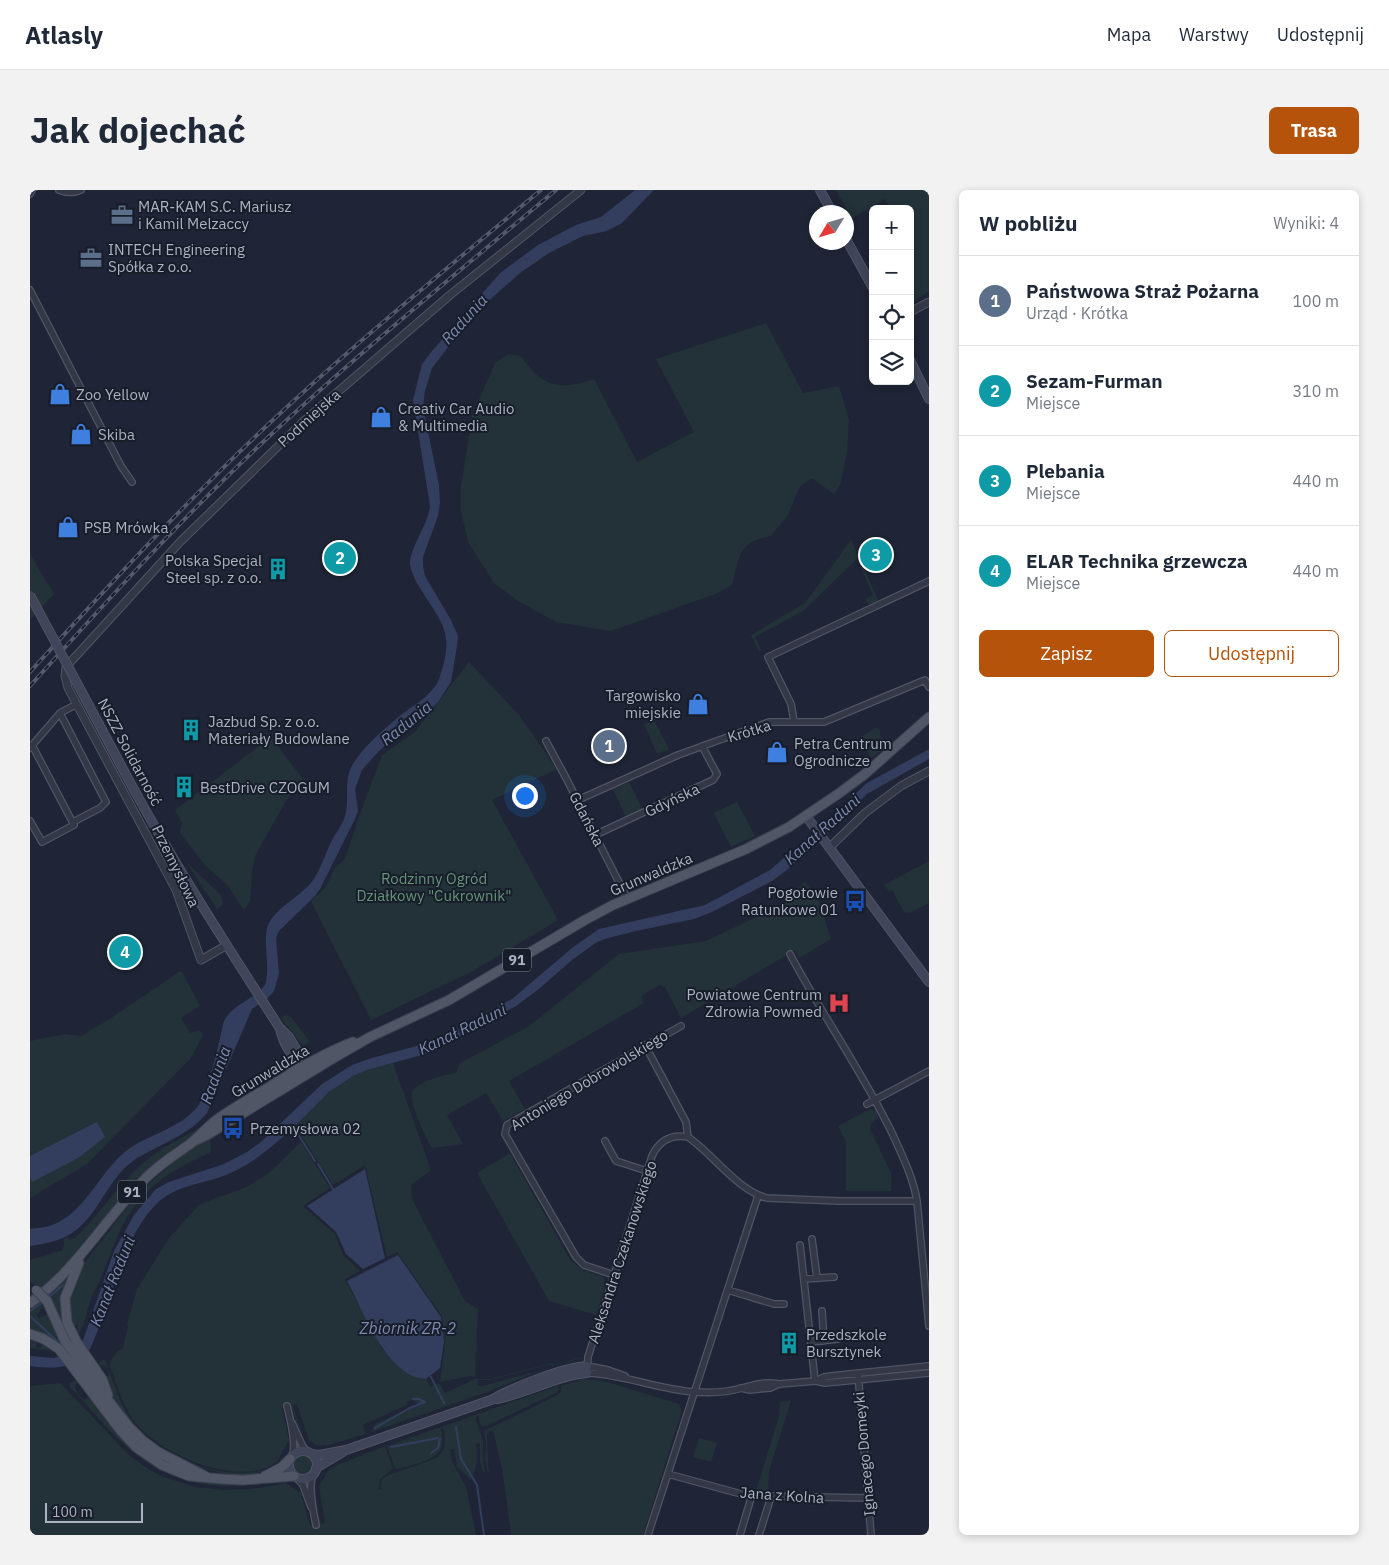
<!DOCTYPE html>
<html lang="pl">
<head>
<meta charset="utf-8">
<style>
	:root { --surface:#fff; --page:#f2f2f3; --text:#1f2937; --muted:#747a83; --line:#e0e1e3; --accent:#b45309 }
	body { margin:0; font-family:"IBM Plex Sans",sans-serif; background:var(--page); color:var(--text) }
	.controls { position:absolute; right:15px; top:15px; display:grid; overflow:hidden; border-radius:8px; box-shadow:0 2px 8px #0003 }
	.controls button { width:45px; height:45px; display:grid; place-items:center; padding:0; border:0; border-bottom:1px solid var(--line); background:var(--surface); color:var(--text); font:25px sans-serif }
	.compass { position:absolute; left:779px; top:15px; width:45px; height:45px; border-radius:50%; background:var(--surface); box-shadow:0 2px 8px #0003; rotate:232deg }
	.scale { position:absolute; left:15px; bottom:12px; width:98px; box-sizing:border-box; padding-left:5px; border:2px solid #acb1c3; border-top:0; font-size:14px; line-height:18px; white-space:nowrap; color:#acb1c3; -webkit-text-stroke:4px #181d2a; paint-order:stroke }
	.you { position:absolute; left:494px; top:605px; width:18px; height:18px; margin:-12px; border:4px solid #fff; border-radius:50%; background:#1a73e8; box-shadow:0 0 0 8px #1a73e833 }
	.badge { display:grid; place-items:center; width:32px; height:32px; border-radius:50%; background:var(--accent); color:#fff; font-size:16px; font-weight:700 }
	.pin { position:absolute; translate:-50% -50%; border:2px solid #fff; box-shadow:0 1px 5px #0006 }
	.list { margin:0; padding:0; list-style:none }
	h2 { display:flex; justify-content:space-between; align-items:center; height:65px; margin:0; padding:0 20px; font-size:21px }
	h2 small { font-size:16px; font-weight:400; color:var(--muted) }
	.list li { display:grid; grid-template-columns:32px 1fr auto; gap:15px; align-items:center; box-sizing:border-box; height:90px; padding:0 20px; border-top:1px solid var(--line) }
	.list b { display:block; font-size:19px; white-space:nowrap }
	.list p { margin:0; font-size:16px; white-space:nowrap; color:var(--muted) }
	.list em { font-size:16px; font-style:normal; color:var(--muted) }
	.actions { display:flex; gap:10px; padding:15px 20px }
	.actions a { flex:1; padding:11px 0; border:1px solid var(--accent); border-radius:8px; text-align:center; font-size:18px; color:var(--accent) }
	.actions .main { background:var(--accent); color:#fff }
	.icon { flex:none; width:28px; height:28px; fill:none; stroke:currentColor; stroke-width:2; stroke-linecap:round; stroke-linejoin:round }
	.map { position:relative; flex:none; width:899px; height:1345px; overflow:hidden; border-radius:8px }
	header { display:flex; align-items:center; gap:30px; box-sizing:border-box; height:70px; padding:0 25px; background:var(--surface); border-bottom:1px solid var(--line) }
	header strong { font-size:24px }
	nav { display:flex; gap:28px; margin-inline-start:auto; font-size:18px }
	.intro { display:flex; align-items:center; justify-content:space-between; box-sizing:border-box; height:120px; padding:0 30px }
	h1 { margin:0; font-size:35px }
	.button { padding:12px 22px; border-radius:8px; background:var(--accent); color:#fff; font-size:18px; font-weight:700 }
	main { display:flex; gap:30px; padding:0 30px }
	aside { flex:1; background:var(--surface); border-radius:8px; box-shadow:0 2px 8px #0003 }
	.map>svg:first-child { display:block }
	.green { fill:#223238; fill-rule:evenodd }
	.water { fill:#333d5d }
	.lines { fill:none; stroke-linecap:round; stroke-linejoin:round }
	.stream { stroke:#333d5d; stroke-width:2 }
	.minor-casing { stroke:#505464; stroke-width:8 }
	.tertiary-casing { stroke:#505464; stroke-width:9 }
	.secondary-casing { stroke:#505464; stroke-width:10 }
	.primary-casing { stroke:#3c4050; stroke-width:11 }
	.minor { stroke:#333746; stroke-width:5.5 }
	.tertiary { stroke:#333746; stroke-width:7 }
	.secondary { stroke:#414559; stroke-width:8 }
	.primary { stroke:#505666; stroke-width:9 }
	.rail-casing { stroke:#545a6d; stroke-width:4 }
	.rail { stroke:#181d2a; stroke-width:2; stroke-dasharray:5.5; stroke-linecap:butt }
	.secondary-bridge-casing { stroke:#505464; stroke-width:10; stroke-linecap:butt }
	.primary-bridge-casing { stroke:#3c4050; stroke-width:11; stroke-linecap:butt }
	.secondary-bridge { stroke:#414559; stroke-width:8 }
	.primary-bridge { stroke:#505666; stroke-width:9 }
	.labels { text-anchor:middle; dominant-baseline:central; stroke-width:4; stroke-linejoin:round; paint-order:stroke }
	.shield { fill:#181d2a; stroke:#808595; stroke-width:1 }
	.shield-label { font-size:14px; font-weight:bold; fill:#acb1c3 }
	.poi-label { font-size:15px; fill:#acb1c3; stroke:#181d2a; text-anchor:start }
	.street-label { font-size:15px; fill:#acb1c3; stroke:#181d2a }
	.park-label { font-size:15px; fill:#659378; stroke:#181d2a }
	.water-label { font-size:16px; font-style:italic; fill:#7c89b1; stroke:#181d2a }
</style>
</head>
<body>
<header>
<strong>Atlasly</strong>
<nav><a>Mapa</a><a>Warstwy</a><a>Udostępnij</a></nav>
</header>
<div class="intro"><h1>Jak dojechać</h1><a class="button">Trasa</a></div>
<main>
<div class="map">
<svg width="899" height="1345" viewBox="0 0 899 1345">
	<rect width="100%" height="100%" fill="#1f2536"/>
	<path class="green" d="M806,0H899V101L894,104V105L880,113V19H861L855,9L821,29Z
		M736,133L773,203L809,196L819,230L817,263L810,295L804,304L783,289C767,293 766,307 760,320C756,329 747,338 741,346C707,352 710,367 702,395L688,403L581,441L526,432L488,411L464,393L438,352L431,321V297L442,226L465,173L478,164L491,166C512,197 529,201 564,189L607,272L664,242L626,169Z
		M821,350L849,412L843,415L838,414L835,409L843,405L827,369L773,421L725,447L731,460L729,462L721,445L775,413Z
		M0,364L24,404L0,430Z
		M439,472L489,525L527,579L462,610L528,730L443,781L341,830L281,711L296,697L304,679L315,669L328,629L352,565L385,542Z
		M624,530L639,559L627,564L614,534Z
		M847,537L850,541V546L858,555L842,568L827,549Z
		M241,547L273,589L256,611L225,666L222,681L220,711L214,720L198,696L174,674L150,643L152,633L145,620Z
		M599,592L613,620L596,627L583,599Z
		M707,612L725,646L701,657L684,623Z
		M149,661L158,674L191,705L193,712L192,715L187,719Z
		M899,671V713L880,723L874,722L862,700L859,701L854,695Z
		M775,692L789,710L801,749L769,768L765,760L651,828L635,797L630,795L611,806L614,813L479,891L495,919L473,931L456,903L417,925L433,954L402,958C396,949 380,914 382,904C384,892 416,884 426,883L430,873L498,837L589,764L676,751L749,716Z
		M149,782H152L170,816L151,828L160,843L169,840L173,845L161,868L57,974L0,1008V851L35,844L51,846L75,832Z
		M255,825L261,827L280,852L273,856L251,828Z
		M363,873L401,980L381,995L382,1009L435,1111L448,1119L445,1187L440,1186L410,1192L415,1153L412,1126L367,1062L357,1067L335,975L303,995L265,936C286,914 307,891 336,880C345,877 354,875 363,873Z
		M840,919L846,921L848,927L841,934L840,939L861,983V1001H816V952L808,936Z
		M174,936L126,973L36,1078L0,1110V1104L10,1097L0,1092V1070L33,1060L34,1053L33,1049L38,1047L40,1050L45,1048C69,1025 87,996 112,974C130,958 153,947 174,936Z
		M180,947L181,962C145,979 121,991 98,1026C85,1047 79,1070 69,1092C67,1097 64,1101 62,1106C55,1123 55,1145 37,1156C26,1162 13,1160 0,1158V1148L7,1150L6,1158L10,1157L13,1154L21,1159L29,1155L17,1147L0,1141V1118L41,1084C31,1106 29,1125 40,1147L47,1141L48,1135L42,1137C29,1101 55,1072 76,1045C89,1028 102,1010 118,995C134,979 153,965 171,951ZM21,1109L37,1149L33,1152L19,1124L9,1128L7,1126L13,1115Z
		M271,952L300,998L273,1016L305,1044L313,1065L330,1081L315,1089L352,1159L379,1185L396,1189L400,1197L409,1193L415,1203L445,1189H460L522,1173L524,1175L553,1167V1168L522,1176L521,1174L460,1190H448L447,1196H453L511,1180L452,1204L341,1242L345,1234L387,1214L386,1212L381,1210L377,1212V1215L333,1235L335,1244L296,1256L295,1255L288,1256L279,1250L267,1214L263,1215L272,1245L271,1247L261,1215L252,1217L259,1250L247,1272C209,1299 131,1265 105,1232C92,1216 87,1195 80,1176C81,1167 86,1162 93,1158L98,1136L97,1134L107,1099L140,1047L170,1014L212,999L228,990L239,983Z
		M480,963L541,1071L553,1080L573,1087L576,1093L566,1125L519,1111L447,983Z
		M74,1169L76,1172C83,1190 88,1209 98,1225C124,1266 196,1296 242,1277L245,1278C222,1287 203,1286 180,1280C125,1265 97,1239 74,1188L79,1185L78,1179L75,1175L68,1176L63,1180L70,1194L61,1182L56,1185C75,1211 92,1242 119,1261C132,1270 147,1275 160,1283C151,1282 140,1276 132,1271C97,1251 77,1219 54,1187L48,1191L45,1196L47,1203L54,1210L60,1206C71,1221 82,1237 95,1251C139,1295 190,1299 248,1288V1289C232,1296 212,1296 195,1296C119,1294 87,1248 40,1197V1193L45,1190Z
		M553,1189L571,1190L649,1214L652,1220L613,1345H481L473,1284L464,1244L462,1240L457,1244L458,1277L459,1281L458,1282L455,1270L456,1254L454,1241L527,1205L531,1202V1196Z
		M30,1193L98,1264L118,1279L131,1286L165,1297L193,1300L222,1299L256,1293L271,1303L280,1336L289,1334L283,1301L285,1303L291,1334L295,1333L289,1296L300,1278L355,1256L363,1279L350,1289L349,1299H351V1291L356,1286L404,1269C416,1262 417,1252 413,1238L411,1239C419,1271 392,1271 368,1279L365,1278L357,1256L528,1196L529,1200L526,1203L456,1236H451L448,1226L445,1227L453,1251V1272L455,1282L454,1283L450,1272V1253L446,1254C447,1267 447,1278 441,1290L427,1277L424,1259H421V1269L436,1297L446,1345H0V1196Z
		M761,1211L739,1281L738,1301H726L750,1223V1212Z
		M669,1248L687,1253L681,1272L663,1267Z
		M264 1275a9 9 0 1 1 18 0a9 9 0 1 1-18 0Z"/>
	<path class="water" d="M605,0H624L592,33L577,41L553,46L519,63L490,83L455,114L419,156L402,178L395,201L393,217L409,295L410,313L408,326L393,367V376L395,386L421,430L428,446L427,456L421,492L408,512L399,521L377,537L349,561L332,580L325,599L328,621L324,631L290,699L285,706L249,741L246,748L249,784L244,801L238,808L222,819L177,923C157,947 127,955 103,971C75,991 68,1030 37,1046C26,1052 13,1054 0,1056V1039C7,1038 15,1038 22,1035C56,1023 71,978 100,958C121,944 152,937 168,916C176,905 187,862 190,848C192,841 192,835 195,829C205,813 223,810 235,795C241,776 232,751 238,735C247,716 271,707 283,690C291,679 295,664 301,652C305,644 311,637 314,629C321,612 312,591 323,574C333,557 351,542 365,530C379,517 402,507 409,489C425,442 413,435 390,398C386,392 381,382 380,374C380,357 398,335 400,316L383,210L392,174L402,161L470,83L508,55L546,35L571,27Z
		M899,559V569L837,604L796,645L790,637L837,593Z
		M783,643L789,651L757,680L742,691L682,722L664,729L606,741L578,748L567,752L542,770L510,798L486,816L399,863L337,880L323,886L299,902L265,936L267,943L262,939C241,957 222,975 196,985C176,993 150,995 132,1009C93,1041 81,1114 60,1159C42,1180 26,1179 0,1176V1166L23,1168L32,1166L38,1164L52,1153L84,1061L104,1025L126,999L139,992L194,974L217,962L231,952L292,894L322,875L342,868L405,851L482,809L542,758L569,739L675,715L740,680Z
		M67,932L75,947L48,968L2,992L0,988V966Z
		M335,979L355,1068L333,1079L316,1064L306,1042L277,1016Z
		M368,1065L411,1127L414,1152L410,1178L396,1189C390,1188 383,1187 378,1184C347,1163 334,1122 317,1091Z"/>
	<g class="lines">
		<path class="stream" d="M266,941L285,971
			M288,974L303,999
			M18,1108L33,1095
			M0,1121L14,1111
			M0,1126L27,1151
			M401,1187L414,1213
			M383,1209H389L395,1212
			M426,1237L431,1269L447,1295L454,1345
			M345,1238L378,1219L394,1212
			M361,1257L408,1248
			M401,1263L408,1258L410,1249"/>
		<g class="minor-casing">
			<path id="minor" d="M29,0C36,3 44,3 51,0
				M0,4L2,0
				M0,100L91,276L102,292
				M30,523L76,612L70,618L43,632
				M764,531L761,514L738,467L899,391
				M516,551L536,588L597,708
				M0,558L30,523L47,514
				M548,610L648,565L728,536L739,532H794L895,490L899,497
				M0,631L12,652L44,635L2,555
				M565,645L683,590L687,584L672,556
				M760,764C792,825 832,881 862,943C872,965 883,987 887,1011L899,1136
				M615,855L656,932L658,947
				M837,914L899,881
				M575,951L586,971L617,981
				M782,1049L787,1088
				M770,1055L785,1191
				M584,1085L554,1075L546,1067L475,944L477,935L651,836
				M774,1089L804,1087
				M698,1100L744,1114H754
				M792,1121L794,1151
				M781,1152L808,1149
				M557,1176L578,1180L595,1186
				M828,1183L841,1345
				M786,1191L795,1193L899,1183
				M749,1194C736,1191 725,1195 712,1198C698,1202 680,1203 666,1202C629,1200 594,1184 557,1183L558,1167L622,966C629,951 641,944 658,947C684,965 707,1000 737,1008L809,1011H887
				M711,1198L720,1200L740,1198L749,1194L786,1191L794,1187L810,1185L899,1176
				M257,1216C260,1228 267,1255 262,1266
				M262,1233L272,1255L277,1262
				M283,1284C278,1297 283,1321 286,1335
				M638,1284L711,1304L731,1306L838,1308
				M267,1288L273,1295L281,1317
				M618,1345L728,1006
				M710,1345L722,1305
				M729,1345L741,1307"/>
		</g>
		<g class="tertiary-casing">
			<path id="tertiary" d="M880,122L899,112
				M799,658L835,623L871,596L899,581
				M197,755L171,770L146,700L38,498L35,486L36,477L150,352L273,232L420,105L551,0"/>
		</g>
		<g class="secondary-casing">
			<path id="secondary" d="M790,0L802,22
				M816,49L843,98
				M880,170L899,209
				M95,583C142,671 196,754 249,837L259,847L270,865L276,879
				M776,626L899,792
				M250,839C253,851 259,864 269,872
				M467,1209C498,1203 526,1186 557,1183
				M259 1275a14 14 0 1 1 28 0a14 14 0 1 1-28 0Z
				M282,1264L289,1265L316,1260L461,1210C484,1197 531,1178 557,1176
				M286,1278L313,1262"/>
		</g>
		<g class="primary-casing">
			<path id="primary" d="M261,883L265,869
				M162,952L177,945L307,866L340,847L419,810L555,730L583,715L716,659L759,637L808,604L835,584L899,527
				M49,1073L35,1108L37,1132L46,1151L72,1189L78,1205
				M17,1111L35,1151L67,1196L99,1237L113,1251L128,1262L175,1286
				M0,1113C45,1081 72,1034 110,994C124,978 142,967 160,954C169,947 176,938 185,931C201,919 219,909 236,899C264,881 292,864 323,852
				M0,1144L14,1149L29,1159L91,1241L106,1257L132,1275L159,1286L192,1289L213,1290L264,1286
				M235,1286L252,1277L260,1269"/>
		</g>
		<use href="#minor" class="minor"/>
		<use href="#tertiary" class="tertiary"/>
		<use href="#secondary" class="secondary"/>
		<use href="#primary" class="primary"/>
		<g class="rail-casing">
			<path id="rail" d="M0,482C79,395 158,309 244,229C330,149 421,75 511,0
				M0,496C75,413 150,330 232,253C326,165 427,83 526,0"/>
		</g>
		<use href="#rail" class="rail"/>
		<g class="secondary-bridge-casing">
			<path id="secondary-bridge" d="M0,405L95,583"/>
		</g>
		<g class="primary-bridge-casing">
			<path id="primary-bridge" d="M6,1100L17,1111"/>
		</g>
		<use href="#secondary-bridge" class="secondary-bridge"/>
		<use href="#primary-bridge" class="primary-bridge"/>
	</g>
	<defs>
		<g id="office-bare" transform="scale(1.725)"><path d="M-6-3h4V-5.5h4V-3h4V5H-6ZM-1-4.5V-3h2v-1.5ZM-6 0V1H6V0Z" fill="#5c6f8a" stroke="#181d2a" stroke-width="2.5" paint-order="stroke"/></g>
		<g id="shop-bare" transform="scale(1.725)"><path d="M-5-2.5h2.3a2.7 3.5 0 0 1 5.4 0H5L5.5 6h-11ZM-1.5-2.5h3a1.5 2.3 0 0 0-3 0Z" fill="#3f7fe0" stroke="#181d2a" stroke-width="2.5" paint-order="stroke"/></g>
		<g id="building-bare" transform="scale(1.725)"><path d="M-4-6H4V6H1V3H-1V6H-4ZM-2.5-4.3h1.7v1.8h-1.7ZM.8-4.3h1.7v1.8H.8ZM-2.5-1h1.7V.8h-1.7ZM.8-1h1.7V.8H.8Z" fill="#0f9aa8" stroke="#181d2a" stroke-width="2.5" paint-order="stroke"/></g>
		<g id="bus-bare" transform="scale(1.725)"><path d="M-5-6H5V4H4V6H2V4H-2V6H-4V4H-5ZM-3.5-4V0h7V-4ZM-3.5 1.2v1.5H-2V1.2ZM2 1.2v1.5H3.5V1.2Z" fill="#1a4fb4" stroke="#181d2a" stroke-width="2.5" paint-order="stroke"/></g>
		<g id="hospital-bare" transform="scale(1.725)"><path d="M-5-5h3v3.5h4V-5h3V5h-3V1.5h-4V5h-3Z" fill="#e0444e" stroke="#181d2a" stroke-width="2.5" paint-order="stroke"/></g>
	</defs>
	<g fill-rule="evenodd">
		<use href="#office-bare" x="92" y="25"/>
		<use href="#office-bare" x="61" y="68"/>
		<use href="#shop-bare" x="30" y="204"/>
		<use href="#shop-bare" x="351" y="227"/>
		<use href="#shop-bare" x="51" y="244"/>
		<use href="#shop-bare" x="38" y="337"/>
		<use href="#building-bare" x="248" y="379"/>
		<use href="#shop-bare" x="668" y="514"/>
		<use href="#building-bare" x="161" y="540"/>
		<use href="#shop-bare" x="747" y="562"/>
		<use href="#building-bare" x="154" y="597"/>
		<use href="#bus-bare" x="825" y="711"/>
		<use href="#hospital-bare" x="809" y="813"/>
		<use href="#bus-bare" x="203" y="938"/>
		<use href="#building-bare" x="759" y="1153"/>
	</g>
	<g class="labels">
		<g class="shield">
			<rect x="473" y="758.5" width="28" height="23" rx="4"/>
			<rect x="88" y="990.5" width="28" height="23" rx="4"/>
		</g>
		<g class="shield-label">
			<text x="487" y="770">91</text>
			<text x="102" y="1002">91</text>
		</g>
		<g class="poi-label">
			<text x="108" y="16">MAR-KAM S.C. Mariusz<tspan x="108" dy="17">i Kamil Melzaccy</tspan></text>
			<text x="78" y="59">INTECH Engineering<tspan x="78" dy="17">Spółka z o.o.</tspan></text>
			<text x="46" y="204">Zoo Yellow</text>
			<text x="368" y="218">Creativ Car Audio<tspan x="368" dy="17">&amp; Multimedia</tspan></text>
			<text x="68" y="244">Skiba</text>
			<text x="54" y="337">PSB Mrówka</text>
			<text x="232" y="370" text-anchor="end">Polska Specjal<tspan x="232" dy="17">Steel sp. z o.o.</tspan></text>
			<text x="651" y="505" text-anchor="end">Targowisko<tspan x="651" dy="17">miejskie</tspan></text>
			<text x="178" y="531">Jazbud Sp. z o.o.<tspan x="178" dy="17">Materiały Budowlane</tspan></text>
			<text x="764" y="553">Petra Centrum<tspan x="764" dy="17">Ogrodnicze</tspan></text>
			<text x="170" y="597">BestDrive CZOGUM</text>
			<text x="808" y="702" text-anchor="end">Pogotowie<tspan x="808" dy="17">Ratunkowe 01</tspan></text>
			<text x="792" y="804" text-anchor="end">Powiatowe Centrum<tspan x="792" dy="17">Zdrowia Powmed</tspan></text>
			<text x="220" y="938">Przemysłowa 02</text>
			<text x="776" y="1144">Przedszkole<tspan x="776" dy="17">Bursztynek</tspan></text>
		</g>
		<g class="street-label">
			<text transform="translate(279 228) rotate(-42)">Podmiejska</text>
			<text transform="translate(719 541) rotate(-17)">Krótka</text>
			<text transform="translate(100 562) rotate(62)">NSZZ Solidarność</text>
			<text transform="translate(642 610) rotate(-25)">Gdyńska</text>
			<text transform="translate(557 629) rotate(63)">Gdańska</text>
			<text transform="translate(146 676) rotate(64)">Przemysłowa</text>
			<text transform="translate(621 684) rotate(-23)">Grunwaldzka</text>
			<text transform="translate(240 881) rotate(-31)">Grunwaldzka</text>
			<text transform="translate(559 890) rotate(-31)">Antoniego Dobrowolskiego</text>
			<text transform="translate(592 1062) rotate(-72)">Aleksandra Czekanowskiego</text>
			<text transform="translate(834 1264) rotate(-95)">Ignacego Domeyki</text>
			<text transform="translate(752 1305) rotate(4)">Jana z Kolna</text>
		</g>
		<g class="park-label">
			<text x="404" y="688">Rodzinny Ogród<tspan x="404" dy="17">Działkowy "Cukrownik"</tspan></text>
		</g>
		<g class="water-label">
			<text transform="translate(434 129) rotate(-48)">Radunia</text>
			<text transform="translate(376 533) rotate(-39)">Radunia</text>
			<text transform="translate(792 639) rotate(-42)">Kanał Raduni</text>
			<text transform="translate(432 839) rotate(-26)">Kanał Raduni</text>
			<text transform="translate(185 885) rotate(-70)">Radunia</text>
			<text transform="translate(82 1091) rotate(-68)">Kanał Raduni</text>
			<text x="378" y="1138">Zbiornik ZR-2</text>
		</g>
	</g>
</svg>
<div class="controls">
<button>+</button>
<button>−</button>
<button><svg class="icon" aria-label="locate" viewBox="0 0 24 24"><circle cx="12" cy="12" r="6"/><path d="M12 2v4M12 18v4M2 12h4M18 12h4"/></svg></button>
<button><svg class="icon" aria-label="layers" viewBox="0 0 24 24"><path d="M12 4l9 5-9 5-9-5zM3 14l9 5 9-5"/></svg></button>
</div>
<svg class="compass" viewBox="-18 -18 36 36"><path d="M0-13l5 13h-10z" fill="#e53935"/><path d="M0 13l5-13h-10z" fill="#747a83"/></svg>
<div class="scale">100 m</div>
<div class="you"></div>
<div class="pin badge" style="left:579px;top:556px;background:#5c6f8a">1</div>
<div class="pin badge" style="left:310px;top:368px;background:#0f9aa8">2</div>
<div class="pin badge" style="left:846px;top:365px;background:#0f9aa8">3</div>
<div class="pin badge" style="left:95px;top:762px;background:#0f9aa8">4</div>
</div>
<aside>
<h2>W pobliżu<small>Wyniki: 4</small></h2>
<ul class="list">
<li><span class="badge" style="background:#5c6f8a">1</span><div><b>Państwowa Straż Pożarna</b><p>Urząd · Krótka</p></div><em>100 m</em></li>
<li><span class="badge" style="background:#0f9aa8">2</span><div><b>Sezam-Furman</b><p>Miejsce</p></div><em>310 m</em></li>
<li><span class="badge" style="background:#0f9aa8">3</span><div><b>Plebania</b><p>Miejsce</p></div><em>440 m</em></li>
<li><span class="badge" style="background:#0f9aa8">4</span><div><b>ELAR Technika grzewcza</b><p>Miejsce</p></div><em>440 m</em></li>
</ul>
<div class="actions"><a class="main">Zapisz</a><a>Udostępnij</a></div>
</aside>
</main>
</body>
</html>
